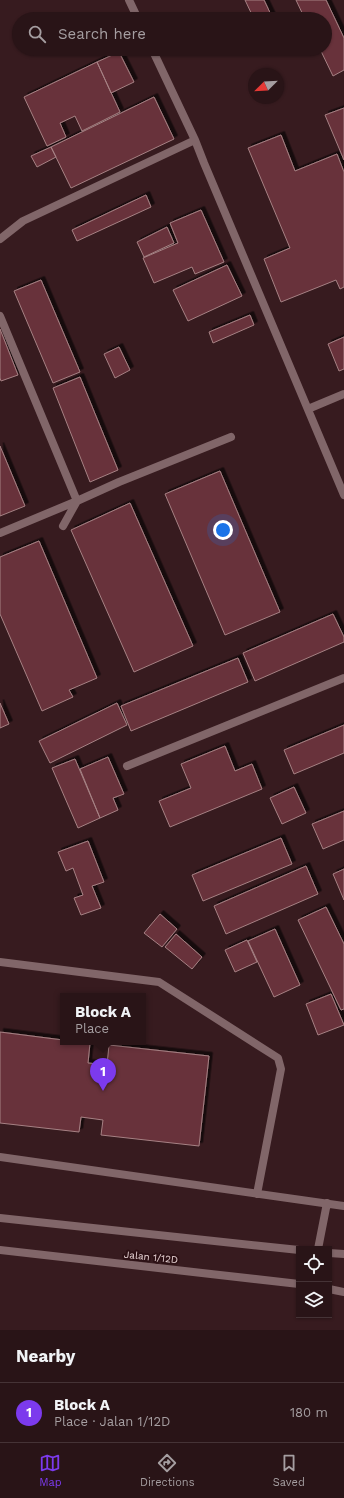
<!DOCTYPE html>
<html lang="en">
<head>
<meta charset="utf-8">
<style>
	:root { --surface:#291417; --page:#352124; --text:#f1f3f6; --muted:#a59ea1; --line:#453336; --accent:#7c3aed }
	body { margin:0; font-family:"Work Sans",sans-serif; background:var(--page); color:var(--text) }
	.controls { position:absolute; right:12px; bottom:12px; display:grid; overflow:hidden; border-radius:0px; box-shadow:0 1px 3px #0004 }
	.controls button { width:36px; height:36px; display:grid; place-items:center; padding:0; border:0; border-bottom:1px solid var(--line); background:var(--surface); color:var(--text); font:20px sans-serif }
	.compass { position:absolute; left:248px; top:68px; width:36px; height:36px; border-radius:50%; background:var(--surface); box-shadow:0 1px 3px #0004; rotate:246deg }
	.you { position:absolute; left:223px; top:530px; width:14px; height:14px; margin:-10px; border:3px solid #fff; border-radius:50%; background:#1a73e8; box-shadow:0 0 0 6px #1a73e833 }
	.badge { display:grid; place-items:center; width:26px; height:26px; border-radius:50%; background:var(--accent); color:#fff; font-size:13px; font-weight:700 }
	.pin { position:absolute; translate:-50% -33px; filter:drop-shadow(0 1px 2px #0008) }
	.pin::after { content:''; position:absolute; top:21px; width:14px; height:12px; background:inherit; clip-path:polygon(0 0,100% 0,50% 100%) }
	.popup { position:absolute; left:60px; top:993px; width:86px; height:52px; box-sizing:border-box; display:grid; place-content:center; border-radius:0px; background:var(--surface); filter:drop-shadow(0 1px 3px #0005); font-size:13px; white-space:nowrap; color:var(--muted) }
	.popup b { font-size:15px; color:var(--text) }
	.popup::after { content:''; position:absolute; left:50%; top:100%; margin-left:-8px; border:8px solid transparent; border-top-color:var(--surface) }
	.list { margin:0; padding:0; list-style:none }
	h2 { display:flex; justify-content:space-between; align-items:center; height:52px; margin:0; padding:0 16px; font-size:17px }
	h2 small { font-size:13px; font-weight:400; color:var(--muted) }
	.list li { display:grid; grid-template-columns:26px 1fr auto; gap:12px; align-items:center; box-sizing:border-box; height:60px; padding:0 16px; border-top:1px solid var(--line) }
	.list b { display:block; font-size:15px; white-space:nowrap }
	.list p { margin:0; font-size:13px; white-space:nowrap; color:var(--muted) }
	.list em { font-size:13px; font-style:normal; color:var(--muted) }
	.icon { flex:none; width:22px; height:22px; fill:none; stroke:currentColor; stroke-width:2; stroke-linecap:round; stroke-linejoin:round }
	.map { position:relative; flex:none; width:344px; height:1330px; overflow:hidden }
	.search { position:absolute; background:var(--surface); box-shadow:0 1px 3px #0004; left:12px; right:12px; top:12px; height:44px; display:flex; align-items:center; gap:10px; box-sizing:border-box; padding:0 14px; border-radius:22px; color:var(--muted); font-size:15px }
	.sheet { height:112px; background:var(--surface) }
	nav { display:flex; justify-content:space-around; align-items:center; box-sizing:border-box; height:56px; border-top:1px solid var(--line); background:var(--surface); font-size:11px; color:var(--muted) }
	nav a { display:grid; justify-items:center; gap:2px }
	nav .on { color:var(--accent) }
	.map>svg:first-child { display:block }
	.building { fill:#68323a; stroke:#a68184; filter:url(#shadow) }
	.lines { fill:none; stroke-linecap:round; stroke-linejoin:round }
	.service { stroke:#816669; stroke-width:8 }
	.minor { stroke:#816669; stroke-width:8 }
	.labels { text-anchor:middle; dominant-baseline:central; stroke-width:4; stroke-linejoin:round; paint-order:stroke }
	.street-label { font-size:10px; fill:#e9d5d6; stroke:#2d1115 }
</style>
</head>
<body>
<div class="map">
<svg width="344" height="1330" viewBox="0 0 344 1330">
	<defs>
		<filter id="shadow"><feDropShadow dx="3.5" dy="-3.5" stdDeviation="0" flood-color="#0009"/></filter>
	</defs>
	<rect width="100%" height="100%" fill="#371b1f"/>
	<path class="building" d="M245,0H264L273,19H254Z
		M296,0H326L344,38V70L333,76L320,49H325V19H305Z
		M268,49H279L270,53Z
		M119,52L134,82L111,93L97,62Z
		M97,62L120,112L82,131L75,116L60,123L66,137L47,146L24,97Z
		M154,97L174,139L71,188L51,147Z
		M344,108V160L325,115Z
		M281,135L295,171L337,154L344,172V287L340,289L336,280L281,302L264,259L290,248L248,148Z
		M51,147L56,157L37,167L31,156Z
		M146,195L151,207L77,241L72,230Z
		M201,210L224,262L195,274L192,267L154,283L143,258L178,243L170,223Z
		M167,227L174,243L144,257L137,242Z
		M227,265L242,296L188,321L173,290Z
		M41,280L80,372L53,383L14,291Z
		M250,315L254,325L213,343L209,332Z
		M0,329L18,375L1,381L0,378Z
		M344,337V369L339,371L328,344Z
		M119,347L130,370L115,378L104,354Z
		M80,377L118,470L90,482L53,388Z
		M0,446L25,506L0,516Z
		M220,471L280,612L225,635L165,494Z
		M130,503L193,646L134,672L71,530Z
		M39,541L97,678L69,690L73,697L42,711L0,614V557Z
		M333,614L344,637V642L255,681L243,653Z
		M238,658L248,682L131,731L121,706Z
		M0,703L9,724L0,728Z
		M117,703L127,725L50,763L39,741Z
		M344,725V753L294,774L284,750Z
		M225,746L235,771L252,764L262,789L170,827L159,801L191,788L181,764Z
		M108,757L124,794L113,798L118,810L100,818L80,769Z
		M75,759L100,818L78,828L52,768Z
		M294,787L306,813L282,824L270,798Z
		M344,811V840L323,849L312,824Z
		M281,838L292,864L203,901L192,875Z
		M88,841L104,882L92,886L101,908L81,915L74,898L83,895L73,868L66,871L58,852Z
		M306,866L318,894L226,934L214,906Z
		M344,869V900L333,874Z
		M326,907L344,944V1009L341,1010L298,920Z
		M160,914L177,929L162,947L144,933Z
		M275,929L300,985L274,997L248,941Z
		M176,934L202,957L192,969L165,947Z
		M247,940L257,962L235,972L225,950Z
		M331,994L344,1025L318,1035L306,1004Z
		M0,1032L63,1040V1042L90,1043L88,1063L107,1065L109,1045L209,1056L199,1146L101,1135L103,1120L81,1117L79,1132L0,1123Z"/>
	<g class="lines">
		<path class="service" d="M129,0L138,19
			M152,49L195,140L204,163L344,495
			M0,239L23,221L195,140
			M0,316L77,501L63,526
			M308,409L344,394
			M0,533L77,501L119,482L231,437
			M127,766L344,678
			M0,962L159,982L278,1058L281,1069L257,1194
			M0,1157L344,1206
			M318,1249L327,1203"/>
		<path class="minor" d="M0,1218L299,1250
			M0,1250L299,1284
			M329,1253L344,1254
			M329,1289L344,1292"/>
	</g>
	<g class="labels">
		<g class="street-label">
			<text transform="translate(151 1257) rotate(6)">Jalan 1/12D</text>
		</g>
	</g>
</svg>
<div class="controls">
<button><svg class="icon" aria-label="locate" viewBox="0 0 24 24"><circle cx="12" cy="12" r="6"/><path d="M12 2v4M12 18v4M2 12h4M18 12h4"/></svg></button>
<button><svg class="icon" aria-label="layers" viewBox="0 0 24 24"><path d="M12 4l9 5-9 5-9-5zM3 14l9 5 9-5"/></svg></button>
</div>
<svg class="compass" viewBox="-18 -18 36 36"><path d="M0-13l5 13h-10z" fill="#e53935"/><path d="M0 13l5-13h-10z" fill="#a59ea1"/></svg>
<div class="you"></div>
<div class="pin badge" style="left:103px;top:1091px">1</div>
<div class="popup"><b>Block A</b>Place</div>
<div class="search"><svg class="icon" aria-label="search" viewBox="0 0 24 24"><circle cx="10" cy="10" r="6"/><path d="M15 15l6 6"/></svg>Search here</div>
</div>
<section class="sheet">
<h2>Nearby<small></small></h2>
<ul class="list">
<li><span class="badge">1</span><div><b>Block A</b><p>Place · Jalan 1/12D</p></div><em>180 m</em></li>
</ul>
</section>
<nav>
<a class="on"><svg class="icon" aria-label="map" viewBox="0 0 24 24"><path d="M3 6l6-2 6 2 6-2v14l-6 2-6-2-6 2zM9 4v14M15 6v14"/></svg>Map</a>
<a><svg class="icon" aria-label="directions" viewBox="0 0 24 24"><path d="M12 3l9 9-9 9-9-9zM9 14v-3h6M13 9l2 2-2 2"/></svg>Directions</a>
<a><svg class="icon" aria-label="saved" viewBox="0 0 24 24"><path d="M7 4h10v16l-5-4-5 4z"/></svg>Saved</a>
</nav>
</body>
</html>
